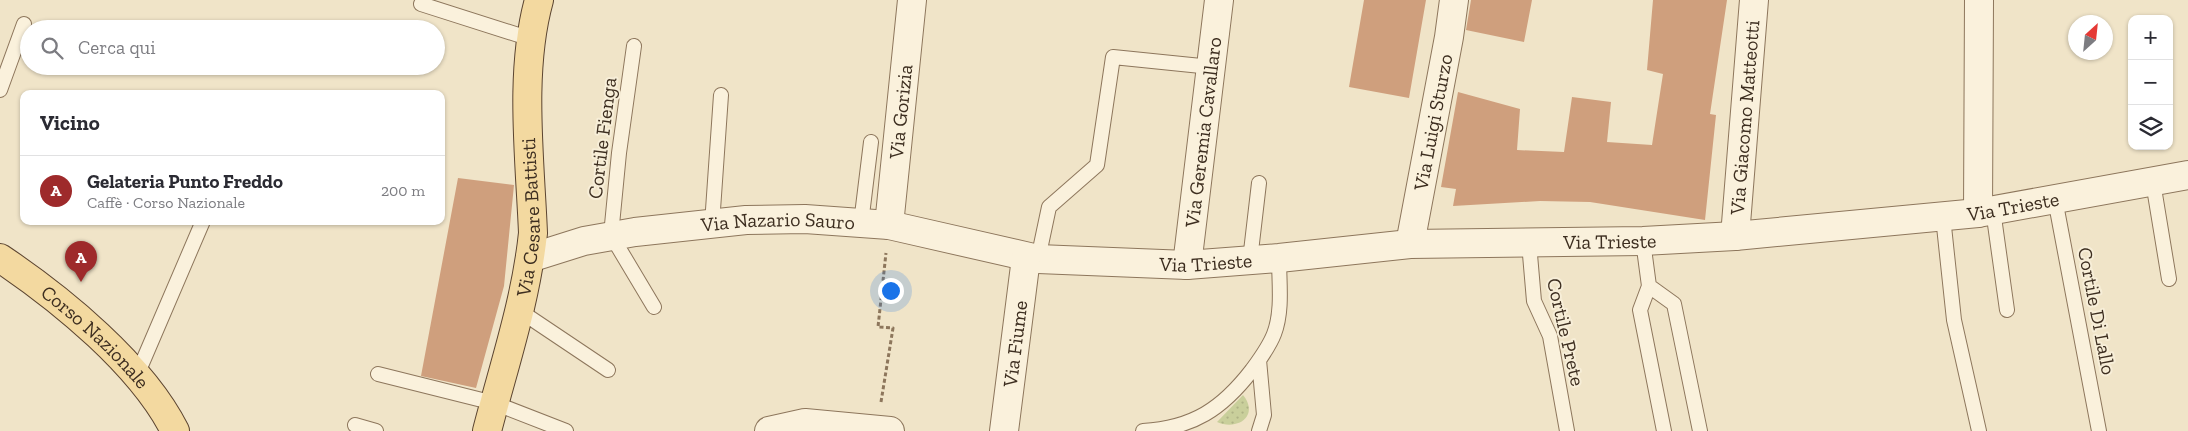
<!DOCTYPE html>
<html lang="it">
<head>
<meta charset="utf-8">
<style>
	:root { --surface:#fff; --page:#f2f2f3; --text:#2b2b33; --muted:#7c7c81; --line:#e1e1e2; --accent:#9e2a2b }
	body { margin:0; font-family:"Zilla Slab",serif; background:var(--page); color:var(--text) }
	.controls { position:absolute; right:15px; top:15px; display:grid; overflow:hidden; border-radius:10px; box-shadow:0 1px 4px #0004 }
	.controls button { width:45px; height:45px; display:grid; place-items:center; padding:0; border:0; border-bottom:1px solid var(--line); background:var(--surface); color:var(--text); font:25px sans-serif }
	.compass { position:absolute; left:2068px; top:15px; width:45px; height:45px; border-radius:50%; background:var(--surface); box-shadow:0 1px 4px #0004; rotate:27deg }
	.you { position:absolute; left:890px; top:290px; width:18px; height:18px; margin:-12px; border:4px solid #fff; border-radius:50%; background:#1a73e8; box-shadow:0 0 0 8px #1a73e833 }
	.badge { display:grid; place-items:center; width:32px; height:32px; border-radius:50%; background:var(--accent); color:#fff; font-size:16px; font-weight:700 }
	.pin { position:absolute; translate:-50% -41px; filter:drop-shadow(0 1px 2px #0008) }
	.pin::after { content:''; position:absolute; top:26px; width:18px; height:15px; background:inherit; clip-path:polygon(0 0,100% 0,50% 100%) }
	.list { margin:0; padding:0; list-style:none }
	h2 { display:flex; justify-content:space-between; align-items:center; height:65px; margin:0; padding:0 20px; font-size:21px }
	h2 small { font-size:16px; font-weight:400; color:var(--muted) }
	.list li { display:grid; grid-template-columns:32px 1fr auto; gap:15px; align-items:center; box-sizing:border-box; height:70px; padding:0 20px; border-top:1px solid var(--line) }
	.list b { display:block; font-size:19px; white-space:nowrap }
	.list p { margin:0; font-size:16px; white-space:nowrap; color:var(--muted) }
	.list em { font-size:16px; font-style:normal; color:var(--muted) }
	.icon { flex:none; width:28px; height:28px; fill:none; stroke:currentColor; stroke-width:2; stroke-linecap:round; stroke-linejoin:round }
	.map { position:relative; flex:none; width:2188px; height:431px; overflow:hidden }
	.search { position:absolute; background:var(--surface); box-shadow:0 1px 4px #0004; left:20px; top:20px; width:425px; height:55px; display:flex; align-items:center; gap:12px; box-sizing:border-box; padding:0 18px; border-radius:28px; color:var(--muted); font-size:19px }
	.panel { position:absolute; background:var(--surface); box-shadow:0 1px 4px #0004; left:20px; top:90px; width:425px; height:135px; border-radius:10px }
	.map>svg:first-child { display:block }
	.grass { fill:url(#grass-dots) }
	.building { fill:#cf9f7d }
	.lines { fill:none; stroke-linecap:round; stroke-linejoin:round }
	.service-casing { stroke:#8d765c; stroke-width:16 }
	.minor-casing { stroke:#8d765c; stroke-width:30 }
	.primary-casing { stroke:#5b4430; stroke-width:30 }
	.path { stroke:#8d765c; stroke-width:3; stroke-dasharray:4 2.5; stroke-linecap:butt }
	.service { stroke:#faf1dc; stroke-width:14 }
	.minor { stroke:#faf1dc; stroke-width:28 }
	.primary { stroke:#f3d9a0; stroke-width:28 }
	.labels { text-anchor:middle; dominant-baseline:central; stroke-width:4; stroke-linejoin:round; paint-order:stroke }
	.street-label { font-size:20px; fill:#3d2e20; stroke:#f7eed8 }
</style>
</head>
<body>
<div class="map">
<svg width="2188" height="431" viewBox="0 0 2188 431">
	<defs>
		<pattern id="grass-dots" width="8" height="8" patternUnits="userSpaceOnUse" patternTransform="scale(1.25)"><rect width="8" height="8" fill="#c9cf9b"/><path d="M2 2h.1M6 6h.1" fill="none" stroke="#aeb285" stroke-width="1.8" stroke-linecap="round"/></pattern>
	</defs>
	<rect width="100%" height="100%" fill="#f0e4c8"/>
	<path class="grass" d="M1243,395C1260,416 1237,431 1217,422Z"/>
	<path class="building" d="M1364,0H1426L1409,98L1349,87Z
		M1471,0H1532L1524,42L1466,30Z
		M1653,0H1727L1710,114L1716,115L1705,220L1590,202L1540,201L1453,206L1456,189L1441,187L1458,92L1520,109L1517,150L1564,152L1572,97L1611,102L1607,142L1652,145L1663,74L1647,70Z
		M458,178L514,185L504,286L476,388L421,376Z"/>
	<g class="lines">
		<g class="service-casing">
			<path id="service" d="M421,4L531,39
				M634,46L619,153L611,235L654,307
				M0,90L24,24
				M2153,182L2169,279
				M2055,199L2099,431
				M1993,210L2007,310
				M1943,217L1954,320L1979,431
				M861,223L871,142
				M712,224L721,95
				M1643,241L1649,286L1640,310L1664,431
				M1529,243L1534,301L1550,336L1567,431
				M1038,259L1049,207L1097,165L1113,57L1211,67
				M1250,260L1259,183
				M1649,286L1674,304L1700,431
				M520,311L608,370
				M1259,360L1264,415L1259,431
				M378,374L494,403L566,431
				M137,375L203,221
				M355,425L376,431
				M1143,431C1193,428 1222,409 1252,370C1260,359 1269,347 1274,334C1283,311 1279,282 1279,258"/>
		</g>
		<g class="minor-casing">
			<g id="minor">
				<path d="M1978,213L1979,0"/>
				<path id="s1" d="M889,225L912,0"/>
				<path id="s2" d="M1735,236L1754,0"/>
				<path id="s3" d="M1410,244L1449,37L1454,0"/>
				<path id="s4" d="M530,258L584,241L635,232L746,220L805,219L889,225L1038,259L1187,265L1279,258L1410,244L1643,241L1735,236L1978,213L2188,175"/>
				<path id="s5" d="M1187,265L1219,0"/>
				<path d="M769,431L805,423L890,431"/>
				<path id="s6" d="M1004,431L1026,258"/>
			</g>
		</g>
		<g class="primary-casing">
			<g id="primary">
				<path id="s7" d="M0,258C61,299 142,365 175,431"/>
				<path id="s8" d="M487,431C504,365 526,301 533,233C530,159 519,72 539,0"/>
			</g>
		</g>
		<path class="path" d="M881,402L893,328L878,327L886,253"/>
		<use href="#service" class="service"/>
		<use href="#minor" class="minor"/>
		<use href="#primary" class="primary"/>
	</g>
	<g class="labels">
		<g class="street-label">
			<text stroke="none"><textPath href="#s1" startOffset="114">Via Gorizia</textPath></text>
			<text stroke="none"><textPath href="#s2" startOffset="119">Via Giacomo Matteotti</textPath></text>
			<text stroke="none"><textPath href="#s3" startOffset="124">Via Luigi Sturzo</textPath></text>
			<text stroke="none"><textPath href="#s5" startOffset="134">Via Geremia Cavallaro</textPath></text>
			<text transform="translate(602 138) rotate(-83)">Cortile Fienga</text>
			<text stroke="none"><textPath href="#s4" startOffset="1494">Via Trieste</textPath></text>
			<text stroke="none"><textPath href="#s8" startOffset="219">Via Cesare Battisti</textPath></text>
			<text stroke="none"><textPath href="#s4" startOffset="252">Via Nazario Sauro</textPath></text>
			<text stroke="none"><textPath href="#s4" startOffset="1089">Via Trieste</textPath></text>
			<text stroke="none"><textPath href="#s4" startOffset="684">Via Trieste</textPath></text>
			<text transform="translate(2097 311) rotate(79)">Cortile Di Lallo</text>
			<text transform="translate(1566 332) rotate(77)">Cortile Prete</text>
			<text stroke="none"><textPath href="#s7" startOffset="124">Corso Nazionale</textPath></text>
			<text stroke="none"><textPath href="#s6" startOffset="88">Via Fiume</textPath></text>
		</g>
	</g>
</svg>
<div class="controls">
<button>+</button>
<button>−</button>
<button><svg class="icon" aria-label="layers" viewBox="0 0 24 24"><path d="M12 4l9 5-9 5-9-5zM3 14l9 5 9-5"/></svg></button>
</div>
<svg class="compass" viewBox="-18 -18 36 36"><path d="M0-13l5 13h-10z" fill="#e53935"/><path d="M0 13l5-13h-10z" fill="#7c7c81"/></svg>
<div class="you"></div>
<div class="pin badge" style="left:81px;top:282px">A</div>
<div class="search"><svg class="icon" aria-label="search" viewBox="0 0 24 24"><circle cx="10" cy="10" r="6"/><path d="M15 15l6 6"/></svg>Cerca qui</div>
<section class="panel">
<h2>Vicino<small></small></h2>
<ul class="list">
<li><span class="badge">A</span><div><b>Gelateria Punto Freddo</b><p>Caffè · Corso Nazionale</p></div><em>200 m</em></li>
</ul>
</section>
</div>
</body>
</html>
